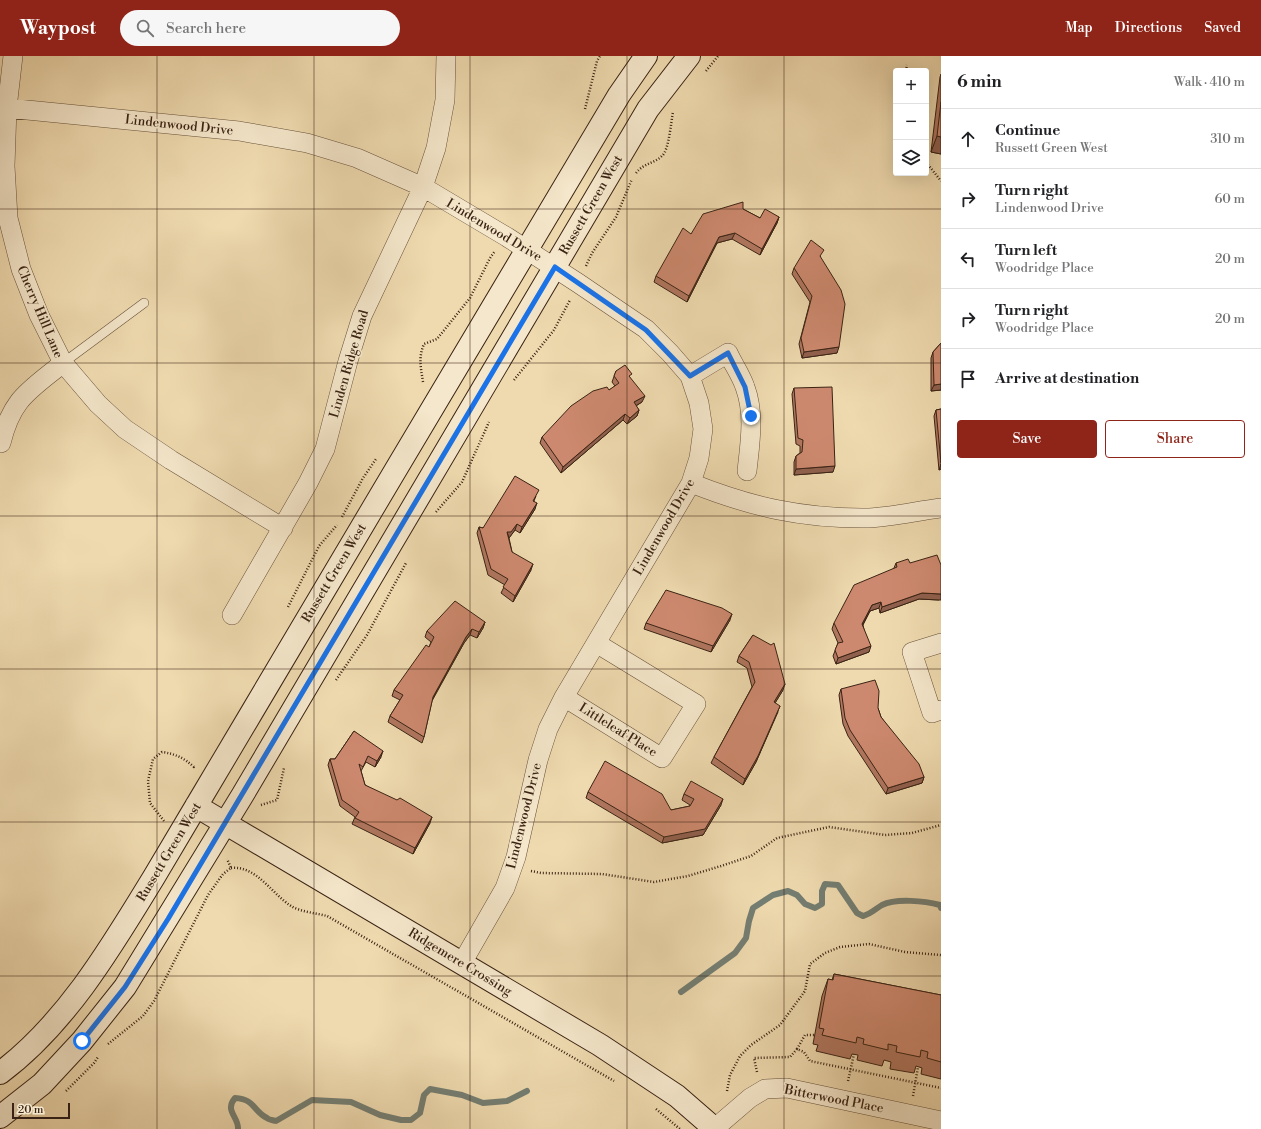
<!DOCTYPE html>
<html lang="en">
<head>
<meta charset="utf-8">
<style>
	:root { --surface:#fff; --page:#f6f6f6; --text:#202124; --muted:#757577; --line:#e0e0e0; --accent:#8f2418 }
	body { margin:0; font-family:"Libre Bodoni",serif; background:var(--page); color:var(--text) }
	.controls { position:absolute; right:12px; top:12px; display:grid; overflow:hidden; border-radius:4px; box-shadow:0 4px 16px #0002 }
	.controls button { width:36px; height:36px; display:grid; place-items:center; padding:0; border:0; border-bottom:1px solid var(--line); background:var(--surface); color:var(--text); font:20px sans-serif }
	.scale { position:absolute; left:12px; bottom:10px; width:58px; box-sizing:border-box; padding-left:4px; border:2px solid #3a2314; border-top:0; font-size:11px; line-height:14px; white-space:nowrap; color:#3a2314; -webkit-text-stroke:3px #f5e7cb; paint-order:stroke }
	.stop { position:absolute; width:12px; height:12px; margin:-9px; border:3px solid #1a73e8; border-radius:50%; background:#fff }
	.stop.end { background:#1a73e8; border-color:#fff; box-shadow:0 1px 4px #0008 }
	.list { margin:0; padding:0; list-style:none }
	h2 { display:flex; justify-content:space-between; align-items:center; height:52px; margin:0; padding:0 16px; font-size:17px }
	h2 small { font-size:13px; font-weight:400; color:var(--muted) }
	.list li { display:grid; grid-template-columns:26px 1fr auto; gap:12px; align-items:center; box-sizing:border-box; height:60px; padding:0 16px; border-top:1px solid var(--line) }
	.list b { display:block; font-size:15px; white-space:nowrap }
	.list p { margin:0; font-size:13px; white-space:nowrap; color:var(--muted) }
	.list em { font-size:13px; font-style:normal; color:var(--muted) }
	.actions { display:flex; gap:8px; padding:12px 16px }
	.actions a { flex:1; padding:9px 0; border:1px solid var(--accent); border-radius:4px; text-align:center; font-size:14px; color:var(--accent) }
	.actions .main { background:var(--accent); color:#fff }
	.icon { flex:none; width:22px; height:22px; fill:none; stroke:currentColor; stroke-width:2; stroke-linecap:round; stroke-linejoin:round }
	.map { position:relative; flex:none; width:941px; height:1073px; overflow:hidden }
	header { display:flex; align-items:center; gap:24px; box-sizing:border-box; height:56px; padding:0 20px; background:var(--accent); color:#fff }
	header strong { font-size:19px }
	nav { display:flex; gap:22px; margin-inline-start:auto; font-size:14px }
	.search { width:280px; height:36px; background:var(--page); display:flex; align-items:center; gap:10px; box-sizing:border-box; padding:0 14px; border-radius:22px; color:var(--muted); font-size:15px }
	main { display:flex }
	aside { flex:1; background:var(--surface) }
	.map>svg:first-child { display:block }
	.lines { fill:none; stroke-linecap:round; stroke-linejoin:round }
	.stream { stroke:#747e72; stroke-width:6 }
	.lane-casing { stroke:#67513b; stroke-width:10 }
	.street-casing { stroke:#67513b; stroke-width:20 }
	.secondary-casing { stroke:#3a2314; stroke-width:24 }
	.path { stroke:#3a2314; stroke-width:2.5; stroke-dasharray:1 2; stroke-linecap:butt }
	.lane { stroke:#f5e7cb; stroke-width:9 }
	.street { stroke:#f5e7cb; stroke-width:19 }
	.secondary { stroke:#f5e7cb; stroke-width:22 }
	.wall { fill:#b0765f; stroke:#3a2314 }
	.shaded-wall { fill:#90604e; stroke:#3a2314 }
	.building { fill:#cd896f; stroke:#3a2314 }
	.route { stroke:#1a73e8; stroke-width:5 }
	.grid { fill:none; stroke:#3a2314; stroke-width:1; stroke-opacity:0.55 }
	.labels { text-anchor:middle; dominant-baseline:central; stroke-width:3.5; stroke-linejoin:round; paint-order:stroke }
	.street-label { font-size:13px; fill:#3a2314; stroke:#f5e7cb }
</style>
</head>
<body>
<header>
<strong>Waypost</strong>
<div class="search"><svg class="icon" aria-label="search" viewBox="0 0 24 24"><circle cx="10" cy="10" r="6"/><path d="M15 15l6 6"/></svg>Search here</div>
<nav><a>Map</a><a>Directions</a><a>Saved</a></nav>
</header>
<main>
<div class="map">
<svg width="941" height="1073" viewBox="0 0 941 1073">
	<rect width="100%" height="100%" fill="#efdaaf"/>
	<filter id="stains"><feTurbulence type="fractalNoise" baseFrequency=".005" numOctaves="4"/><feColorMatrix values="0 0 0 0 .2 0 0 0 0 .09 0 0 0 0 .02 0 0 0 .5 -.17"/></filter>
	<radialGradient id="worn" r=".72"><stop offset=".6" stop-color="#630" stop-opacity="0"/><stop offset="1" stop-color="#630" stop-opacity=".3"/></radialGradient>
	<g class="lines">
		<path class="stream" d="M681,936L735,897L746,882L749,865L753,852L773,839L788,835L797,839L805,848L815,852L822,848V835L825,828L838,829L857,857L863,860C871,858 875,853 882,849C896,842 925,845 940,849L941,852
			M238,1073C239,1061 224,1055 235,1042C255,1043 253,1055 267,1062C269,1064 273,1064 276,1065L312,1044L351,1046L380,1059L401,1064H411L420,1057L424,1039L430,1033L462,1039L483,1047L507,1045L527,1035"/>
		<g class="lane-casing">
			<path id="lane" d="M63,307L144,247"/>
		</g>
		<g class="street-casing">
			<path id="street" d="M13,0L7,52L5,110L8,162L21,213L39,259L63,307L98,348L125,373L171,404L283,472
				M7,52L239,75L307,87L357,102L423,131L507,181L578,227L646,273L670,297L690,320L699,347L703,373L699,402L691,427L564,641L548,673L538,704L516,801L505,832L462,907
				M690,320L728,297C733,308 741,319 745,331C755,358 750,387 747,415
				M1,387C12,342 29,335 63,307
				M691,427C751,451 804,463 869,462C893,461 917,455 941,452
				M232,559L308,427L325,393L348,305L362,260L423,131L436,92L445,44L446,0
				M941,587L912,596L932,657L941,654
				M564,641L662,702L696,648L596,587
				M715,1072L750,1042L765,1033L787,1032L941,1065"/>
		</g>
		<g class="secondary-casing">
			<path id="secondary" d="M196,750L600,989L677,1040L715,1073
				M0,1017C66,968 112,890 154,821C187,766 219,711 252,656C374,450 496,245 619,39L646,0
				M0,1061L42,1028L82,985L125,931L242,740L648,53L689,0"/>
		</g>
		<path class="path" d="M706,15L718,0
			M906,15L907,9
			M585,53L597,5L600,0
			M926,106L941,125
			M636,117C644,107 655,107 662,100C669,94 671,66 673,56
			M586,210L592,197L616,161L632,123
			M514,324L554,274L570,244
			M423,326C421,312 418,302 424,288L437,283L470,242L490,202L495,195
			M436,456L462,426L489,366
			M342,461L363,422L376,403
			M288,551L319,490L337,469
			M336,624L367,579L406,507
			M261,749L277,744L284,712
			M164,765L150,747L148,725L153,703L162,696C176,698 184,702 194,711L195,709
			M231,812C256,809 272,838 291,850C301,856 316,857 327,860L614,1025
			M531,815L541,817L602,818L654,826L688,820L721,810L751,800L777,782L829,771L885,779L912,777L941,769
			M108,988L143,960L154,945L208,839L223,818L231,812L227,803
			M797,993L805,979H815
			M757,1016L754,1002L790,1001L797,993L804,996L810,1005L941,1032
			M848,1025L854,998
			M66,1035L94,1007L98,1001
			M727,1035L730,1019L740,1000L751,989L780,969L805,935L810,908L825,897L840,891L869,888L905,896L941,899
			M913,1040L918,1011
			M656,1053L680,1073"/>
		<use href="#lane" class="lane"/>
		<use href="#street" class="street"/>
		<use href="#secondary" class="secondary"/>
	</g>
	<path class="wall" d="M941,18V98L931,96L940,21Z
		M743,153L760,162L779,161L777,167L760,199L732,183L717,187L687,246L654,226L656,220L691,178Z
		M821,200L820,201L837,297L802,302L799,288L810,246L792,218L794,212Z
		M941,287V334L931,335V302L933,296Z
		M616,315L630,322L642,346L636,350L639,354L637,360L627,368L623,364L561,417L540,387L542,381L615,330L612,326Z
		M794,332L833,416L794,419V406L796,400L800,397V390L796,388L792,338Z
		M941,353V413L939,414L934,360L936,354Z
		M536,440L534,445L535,453L520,477L515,474L509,482L512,496L531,514L513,546L501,537L505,529L488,519L477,477L479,471L483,472Z
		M896,507H910L939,544L919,543L880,557L879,552L870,555L863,569L869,596L836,608L833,600L838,587L832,573L834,567L894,512Z
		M730,564L711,596L644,573L646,567Z
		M485,566L483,572L477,582L470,579L464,587L432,645L424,681L422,687L388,666L390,660L400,644L392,640L394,634L429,591L431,586L425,581L427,575Z
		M753,579L783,634L775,647L778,656L756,706L743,729L711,707L714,701L752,631L747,612L737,606L739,600Z
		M841,633L878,652L881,661L924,721L922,727L886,738L848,680L843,668L839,639Z
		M354,675L381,701L375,711L366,706L361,715L365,729L430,767L413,798L352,768L355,761L340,750L328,709L330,703H335Z
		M588,736L671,754L690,750V749L682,744L684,738L721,749L703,779L662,787L586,742Z
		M834,918L941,939V1023L921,1018L922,1012L916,1010L914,1017L890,1013L891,1006L884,1004L882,1010L857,1004L858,999L852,998L850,1003L816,995L818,989L813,988L822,940L828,923L832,924Z"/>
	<path class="shaded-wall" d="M937,80L941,81V98L931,96Z
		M779,161L777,167L760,199L762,193Z
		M735,177L732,183L717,187L687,246L689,240L719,181Z
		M839,291L837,297L802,302L804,296Z
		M941,328V334L931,335L934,329Z
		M645,340L642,346L632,352L634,346Z
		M639,354L637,360L627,368L630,362Z
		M625,358L623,364L561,417L563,411Z
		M941,408V413L939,414Z
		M835,410L833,416L794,419L796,413Z
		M537,447L535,453L520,477L522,471Z
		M517,468L515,474L509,482L507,476Z
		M533,508L531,514L513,546L515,540Z
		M922,537L941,538V544H939L919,543L880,557L882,551Z
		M881,546L879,552L870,555L860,574L862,568L872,549Z
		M732,558L730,564L711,596L713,590Z
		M485,566L483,572L477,582L479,576Z
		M472,573L470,579L464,587L430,647L433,641L466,581Z
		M871,590L869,596L836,608L838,602Z
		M785,628L783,634L772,652L774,646Z
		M780,650L756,706L743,729L745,723Z
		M383,695L381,701L375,711L377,705Z
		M924,721L922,727L886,738L888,732Z
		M723,743L721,749L703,779L662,787L664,781Z
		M432,761L430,767L413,798L415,792Z"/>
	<path class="building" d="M941,46V81L937,80Z
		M743,146V153L760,162L765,153L779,161L762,193L735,177L719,181L689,240L656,220L683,172L691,178L703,158Z
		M811,184L824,194L820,200L841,234L845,248L839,291L804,296L801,282L812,240L794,212Z
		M941,287V328L934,329L933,296Z
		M625,309L632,318L629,320L645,340L634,346L639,354L630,362L625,358L563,411L542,381L571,350L593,335L607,331L609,334L619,327L614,320L616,315Z
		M832,331L835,410L796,413V400L802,396L803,384L798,382L794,332Z
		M941,353V407L936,354Z
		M515,420L539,434L533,445L537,447L522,471L517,468L511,476H507L512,496L533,508L515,540L503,531L508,523L491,513L479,471L483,472Z
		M937,499L941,509V538L922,537L882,551L881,546L872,549L862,568L871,590L838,602L835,594L838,587L843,586L834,567L854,529L897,511L896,507L908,503L910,507Z
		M666,534L722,552L732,558L713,590L646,567Z
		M455,545L485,566L479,576L472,573L466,581L433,641L424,681L390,660L403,639L394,634L426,589L429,591L434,581L427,575Z
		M753,579L771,589L774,587L785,628L774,646L780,650L758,700L745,723L714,701L755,626L749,606L739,600Z
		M875,624L879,635L878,652L881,661L919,708L924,721L888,732L850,674L845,662L841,633Z
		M354,675L383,695L377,705L368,700L363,711L359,708L365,729L397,744L400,742L432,761L415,792L355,762L359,756L342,744L330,703H335Z
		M605,705L662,738L671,754L690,750L694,743L684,738L691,725L723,743L705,773L664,781L588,736Z
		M834,918L941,939V1006L927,1002L928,996L921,994L920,1001L896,996L897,990L888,988V994L863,988L864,983L857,981L856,987L822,979L824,973L819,972L828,923L833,924Z"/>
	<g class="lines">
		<path class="route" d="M82,985L125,931L168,863L555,211L646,274L690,320L728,297L745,331L751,360"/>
	</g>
	<path class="grid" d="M157,0V1073M314,0V1073M470,0V1073M627,0V1073M784,0V1073M0,153H941M0,307H941M0,460H941M0,613H941M0,766H941M0,920H941"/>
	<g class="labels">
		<g class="street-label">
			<text transform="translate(179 69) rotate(6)">Lindenwood Drive</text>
			<text transform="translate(591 149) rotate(-60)">Russett Green West</text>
			<text transform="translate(494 174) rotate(31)">Lindenwood Drive</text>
			<text transform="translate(40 256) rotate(67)">Cherry Hill Lane</text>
			<text transform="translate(349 308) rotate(-74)">Linden Ridge Road</text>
			<text transform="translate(664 471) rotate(-60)">Lindenwood Drive</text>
			<text transform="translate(334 517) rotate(-59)">Russett Green West</text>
			<text transform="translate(618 674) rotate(32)">Littleleaf Place</text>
			<text transform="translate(524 760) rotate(-76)">Lindenwood Drive</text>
			<text transform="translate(169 796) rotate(-59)">Russett Green West</text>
			<text transform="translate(460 906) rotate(31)">Ridgemere Crossing</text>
			<text transform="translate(834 1043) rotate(11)">Bitterwood Place</text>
		</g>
	</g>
	<rect width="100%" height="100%" filter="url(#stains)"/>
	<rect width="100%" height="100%" fill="url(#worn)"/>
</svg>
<div class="controls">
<button>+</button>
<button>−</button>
<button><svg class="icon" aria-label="layers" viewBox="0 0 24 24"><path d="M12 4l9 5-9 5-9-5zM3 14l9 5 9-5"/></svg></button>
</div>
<div class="scale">20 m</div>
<div class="stop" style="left:82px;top:985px"></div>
<div class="stop end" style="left:751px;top:360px"></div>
</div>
<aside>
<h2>6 min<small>Walk · 410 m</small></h2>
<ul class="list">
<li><svg class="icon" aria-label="ahead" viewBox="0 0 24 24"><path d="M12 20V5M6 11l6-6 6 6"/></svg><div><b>Continue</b><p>Russett Green West</p></div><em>310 m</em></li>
<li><svg class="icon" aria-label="right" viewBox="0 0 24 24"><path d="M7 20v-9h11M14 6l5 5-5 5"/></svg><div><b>Turn right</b><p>Lindenwood Drive</p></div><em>60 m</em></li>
<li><svg class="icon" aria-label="left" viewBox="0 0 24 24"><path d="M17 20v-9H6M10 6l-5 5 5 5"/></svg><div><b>Turn left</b><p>Woodridge Place</p></div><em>20 m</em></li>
<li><svg class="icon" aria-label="right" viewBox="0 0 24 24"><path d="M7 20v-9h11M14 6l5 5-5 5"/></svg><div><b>Turn right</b><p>Woodridge Place</p></div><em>20 m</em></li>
<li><svg class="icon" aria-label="arrive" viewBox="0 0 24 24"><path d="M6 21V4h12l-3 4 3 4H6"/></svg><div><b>Arrive at destination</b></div></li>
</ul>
<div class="actions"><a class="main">Save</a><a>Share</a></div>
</aside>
</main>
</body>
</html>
